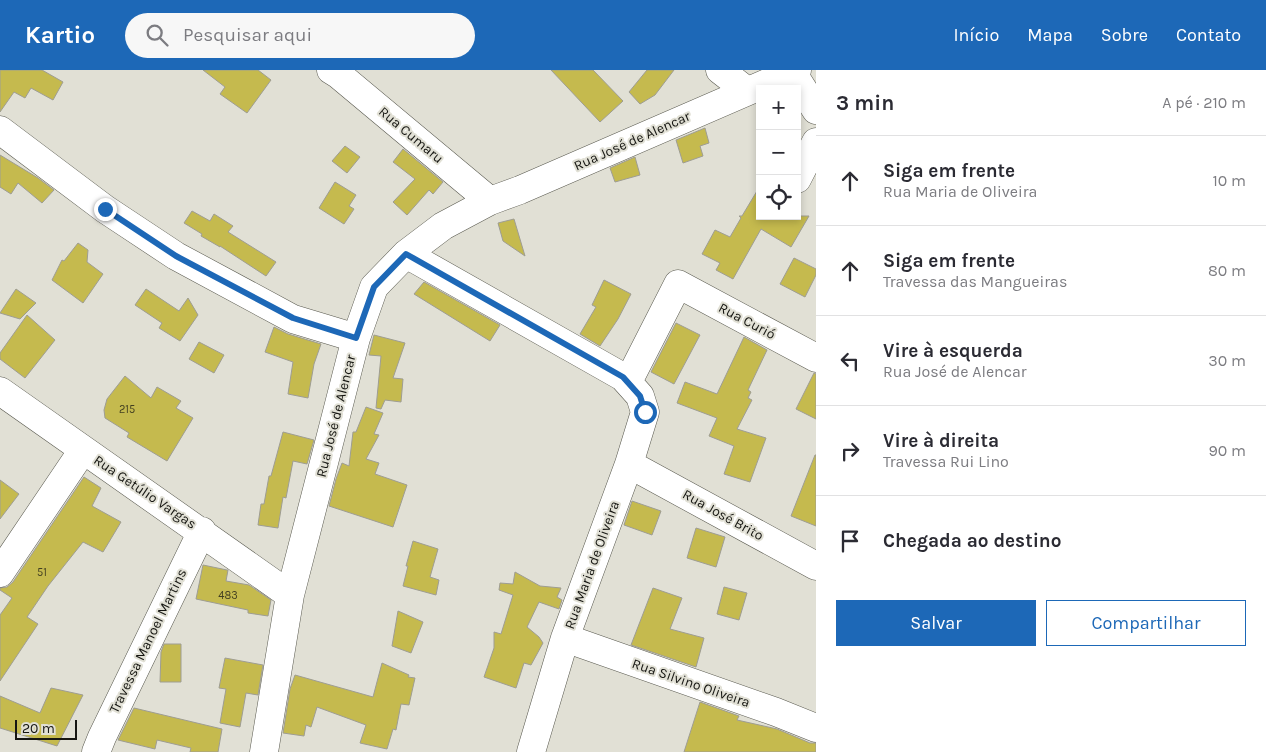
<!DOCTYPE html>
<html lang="pt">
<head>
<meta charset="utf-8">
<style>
	:root { --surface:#fff; --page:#f7f7f7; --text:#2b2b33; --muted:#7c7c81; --line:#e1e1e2; --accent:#1d68b7 }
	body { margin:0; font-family:Karla,sans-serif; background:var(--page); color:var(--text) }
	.controls { position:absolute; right:15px; top:15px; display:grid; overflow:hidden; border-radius:0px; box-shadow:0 2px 8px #0003 }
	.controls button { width:45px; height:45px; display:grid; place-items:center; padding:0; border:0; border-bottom:1px solid var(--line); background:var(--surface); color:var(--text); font:25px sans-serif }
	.scale { position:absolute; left:15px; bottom:12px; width:62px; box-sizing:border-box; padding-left:5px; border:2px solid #161612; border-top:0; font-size:14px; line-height:18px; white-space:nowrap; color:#161612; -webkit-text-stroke:4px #e1e0d5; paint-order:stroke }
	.stop { position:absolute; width:15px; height:15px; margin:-11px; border:4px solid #1d68b7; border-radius:50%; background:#fff }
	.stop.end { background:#1d68b7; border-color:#fff; box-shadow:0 1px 5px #0008 }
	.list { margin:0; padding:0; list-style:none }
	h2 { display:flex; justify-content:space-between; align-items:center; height:65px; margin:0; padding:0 20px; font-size:21px }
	h2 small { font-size:16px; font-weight:400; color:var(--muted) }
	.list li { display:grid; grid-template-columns:32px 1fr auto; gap:15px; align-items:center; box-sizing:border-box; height:90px; padding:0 20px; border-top:1px solid var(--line) }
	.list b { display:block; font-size:19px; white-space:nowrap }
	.list p { margin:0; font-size:16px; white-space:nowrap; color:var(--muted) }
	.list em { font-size:16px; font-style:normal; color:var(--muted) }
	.actions { display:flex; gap:10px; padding:15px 20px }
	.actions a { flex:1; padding:11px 0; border:1px solid var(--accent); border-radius:0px; text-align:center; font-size:18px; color:var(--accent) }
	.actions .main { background:var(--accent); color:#fff }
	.icon { flex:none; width:28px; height:28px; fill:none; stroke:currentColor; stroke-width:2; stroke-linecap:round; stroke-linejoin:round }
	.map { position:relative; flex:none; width:816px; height:682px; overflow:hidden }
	header { display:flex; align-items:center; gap:30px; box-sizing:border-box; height:70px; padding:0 25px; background:var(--accent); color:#fff }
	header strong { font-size:24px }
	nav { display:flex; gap:28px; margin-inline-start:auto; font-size:18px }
	.search { width:350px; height:45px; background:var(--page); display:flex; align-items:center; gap:12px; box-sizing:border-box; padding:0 18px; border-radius:28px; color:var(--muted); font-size:19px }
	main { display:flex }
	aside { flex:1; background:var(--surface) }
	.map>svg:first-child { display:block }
	.building { fill:#c5ba4e; stroke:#9e9d93 }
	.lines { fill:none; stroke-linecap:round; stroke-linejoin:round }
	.minor-casing { stroke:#59594f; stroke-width:29 }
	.minor { stroke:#fff; stroke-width:28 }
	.route { stroke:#1d68b7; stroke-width:6 }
	.labels { text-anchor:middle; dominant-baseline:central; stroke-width:4; stroke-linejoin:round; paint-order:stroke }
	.number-label { font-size:11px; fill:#423f21 }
	.street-label { font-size:14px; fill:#161612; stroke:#e1e0d5 }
</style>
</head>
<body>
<header>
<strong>Kartio</strong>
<div class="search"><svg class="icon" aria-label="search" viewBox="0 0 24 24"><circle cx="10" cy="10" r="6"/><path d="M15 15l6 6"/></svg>Pesquisar aqui</div>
<nav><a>Início</a><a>Mapa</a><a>Sobre</a><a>Contato</a></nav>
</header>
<main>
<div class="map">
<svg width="816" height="682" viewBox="0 0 816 682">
	<rect width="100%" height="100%" fill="#e1e0d5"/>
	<path class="building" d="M0,0H42L63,12L53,30L31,18L25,28L14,22L0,42Z
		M203,0H258L271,10L247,43L220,24L225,17Z
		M551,0H593L623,31L600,52Z
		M647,0H674L655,25L640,34L629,22Z
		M705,58L709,73L700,76L703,86L683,93L676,70Z
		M345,76L360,87L347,103L332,91Z
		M403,79L443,112L433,124L429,120L407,145L393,132L415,109L393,92Z
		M0,85L38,108L54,120L42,133L18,113L11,124L0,117Z
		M635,87L640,105L615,112L610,98Z
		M335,112L356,125L349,136L354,139L344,154L319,138Z
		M760,116V146H809L791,177L761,159L733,209L716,200L720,193L702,184L715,160L730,167L741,148L739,146H742Z
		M192,141L210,151L214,144L233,156L228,162L276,192L266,206L220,176V177L201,166L202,164L184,153Z
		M514,149L525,186L503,171L498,153Z
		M78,173L88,180L87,192L103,204L83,233L52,210L62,190L64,191Z
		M794,188L816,199V205L805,227L780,214Z
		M604,210L631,224L618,249L600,276L580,264L596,237L592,235Z
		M424,212L500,255L490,271L414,224Z
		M16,219L36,233L20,249L0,243Z
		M146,219L179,241L188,228L198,245L180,271L159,258L162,253L135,235Z
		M27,245L55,270L25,308L0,289V283Z
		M676,253L700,265L674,314L651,302Z
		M274,257L288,264L321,274L314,294L308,328L288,324L293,292L265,282Z
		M374,265L405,273L393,308L403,309L401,332L385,330L381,339L376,338L381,286L369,285Z
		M744,267L767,280L748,320L751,322L748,328L752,330L737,359L766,368L750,412L724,404L734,376L709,366L717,348L677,333L685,312L717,324Z
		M199,272L224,285L214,303L189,289Z
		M814,303L816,304V349L796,339Z
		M125,306L151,328L157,317L181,331L176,338L193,348L167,391L127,367L129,363L105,348L104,340L107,329Z
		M366,337L383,343L374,364L379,365L366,389L379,393L375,404L407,415L393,457L329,436L336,409L342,393L349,396L353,362H356Z
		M283,362L314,370L307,394L293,391L286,428L283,427L278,458L258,455L261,434H264L269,406H271Z
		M815,385H816V456L791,446Z
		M84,407L101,418L92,436L121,452L103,482L83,472L48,516L27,547L38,554L0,611V545L12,528L0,520V518L7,517L13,512Z
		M0,410L19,424L0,449Z
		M632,431L661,441L652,465L624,455Z
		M696,458L725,467L716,497L687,488Z
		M413,471L438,479L430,507L439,510L436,525L403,516L408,496H406Z
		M203,495L227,500H228L226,511L249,515L271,530L268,546L248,543V540L196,529Z
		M515,502L540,516L561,518L557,527L562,530L559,539L539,532L527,557L539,567L543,573L531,595L524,593L516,618L484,607L494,578V562L501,564L513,525L499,520L500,513L513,514Z
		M724,517L747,523L739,550L717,544Z
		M653,518L682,528L670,559L704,568L696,597L631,575Z
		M398,541L423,552L411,583L392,576Z
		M164,574H181V612H160L161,582Z
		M225,588L263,595L258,625L246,623L240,657L220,653L226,619L219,618Z
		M382,593L409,605L408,607L415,608L409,635L401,634L396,660L393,659L387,679L360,673L366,655L317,637L311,657L306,655L304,666L283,663L290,619L295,605L373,627Z
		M51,618L83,625L57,676L0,658V626L40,643Z
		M700,632L739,646L737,650L777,659L810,673H816V682H684Z
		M134,638L222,659L218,682H190L191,678L157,670L155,679L118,670Z"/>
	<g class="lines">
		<g class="minor-casing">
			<path id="minor" d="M331,0L339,5L490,131
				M720,0L747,21
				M792,2L816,40
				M0,60L105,139L176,186L293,249L356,268
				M797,109L816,72
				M406,184L623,307L640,326L645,342L629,394L565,568L531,682
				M628,312L678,214L816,288
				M0,321L290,525
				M629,394L816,496
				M0,503L83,380
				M565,568L776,642L816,658
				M96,682L102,667L202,461
				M264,682L290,525L356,268L374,217L406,184L443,156L490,131L520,120L797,0"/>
		</g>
		<use href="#minor" class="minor"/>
	</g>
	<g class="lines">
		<path class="route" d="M105,139L176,186L293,248L356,268L374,217L406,184L623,307L640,326L645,342"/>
	</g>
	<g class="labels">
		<g class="number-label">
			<text x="127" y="339">215</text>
			<text x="42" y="502">51</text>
			<text x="228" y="525">483</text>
		</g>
		<g class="street-label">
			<text transform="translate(411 65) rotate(40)">Rua Cumaru</text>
			<text transform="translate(632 71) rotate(-24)">Rua José de Alencar</text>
			<text transform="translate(747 251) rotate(28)">Rua Curió</text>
			<text transform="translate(336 346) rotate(-76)">Rua José de Alencar</text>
			<text transform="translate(145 422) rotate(34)">Rua Getúlio Vargas</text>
			<text transform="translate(723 445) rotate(29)">Rua José Brito</text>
			<text transform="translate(592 495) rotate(-70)">Rua Maria de Oliveira</text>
			<text transform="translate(148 571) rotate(-64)">Travessa Manoel Martins</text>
			<text transform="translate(691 613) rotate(19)">Rua Silvino Oliveira</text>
		</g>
	</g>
</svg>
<div class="controls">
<button>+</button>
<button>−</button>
<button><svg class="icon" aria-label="locate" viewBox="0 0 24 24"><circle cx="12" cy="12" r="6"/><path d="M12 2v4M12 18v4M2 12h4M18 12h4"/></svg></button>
</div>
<div class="scale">20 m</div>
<div class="stop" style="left:645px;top:342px"></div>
<div class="stop end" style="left:105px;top:139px"></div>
</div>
<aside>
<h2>3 min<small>A pé · 210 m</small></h2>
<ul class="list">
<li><svg class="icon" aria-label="ahead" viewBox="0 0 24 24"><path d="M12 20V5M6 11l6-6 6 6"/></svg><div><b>Siga em frente</b><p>Rua Maria de Oliveira</p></div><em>10 m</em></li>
<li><svg class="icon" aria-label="ahead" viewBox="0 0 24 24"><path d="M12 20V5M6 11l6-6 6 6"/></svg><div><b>Siga em frente</b><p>Travessa das Mangueiras</p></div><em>80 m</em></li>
<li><svg class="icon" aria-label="left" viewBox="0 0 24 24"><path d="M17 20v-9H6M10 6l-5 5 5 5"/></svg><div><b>Vire à esquerda</b><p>Rua José de Alencar</p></div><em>30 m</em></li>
<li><svg class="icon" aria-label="right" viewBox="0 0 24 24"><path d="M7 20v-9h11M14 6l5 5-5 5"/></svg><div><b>Vire à direita</b><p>Travessa Rui Lino</p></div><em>90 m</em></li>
<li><svg class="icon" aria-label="arrive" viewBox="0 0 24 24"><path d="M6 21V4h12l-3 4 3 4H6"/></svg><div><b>Chegada ao destino</b></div></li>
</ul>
<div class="actions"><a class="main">Salvar</a><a>Compartilhar</a></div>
</aside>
</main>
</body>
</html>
